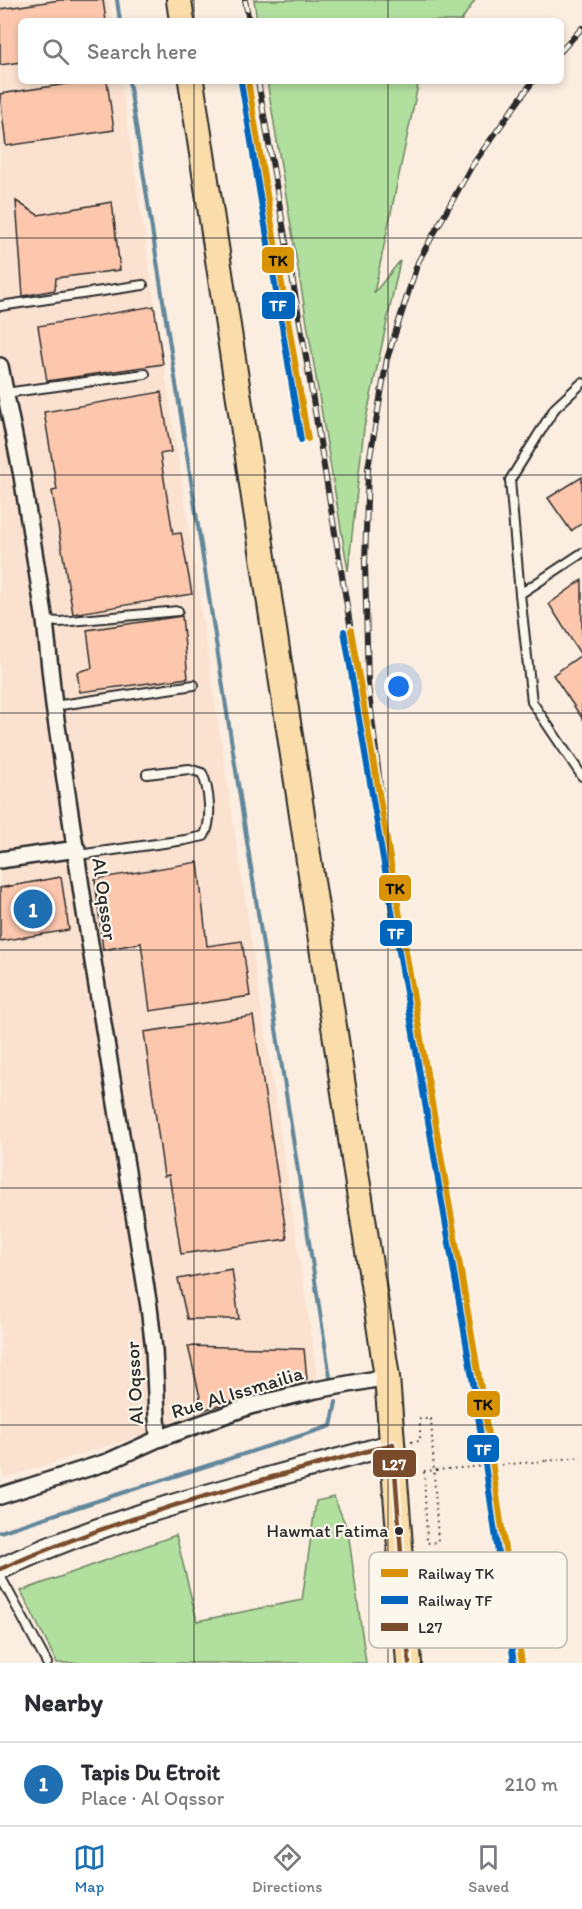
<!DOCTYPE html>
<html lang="en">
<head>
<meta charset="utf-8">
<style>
	:root { --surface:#fff; --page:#f7f7f7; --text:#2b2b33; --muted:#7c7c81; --line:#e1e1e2; --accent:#1f6fb2 }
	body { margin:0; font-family:Itim,sans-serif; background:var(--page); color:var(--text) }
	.you { position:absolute; left:399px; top:687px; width:21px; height:21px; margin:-15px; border:4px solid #fff; border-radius:50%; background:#1a73e8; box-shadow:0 0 0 9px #1a73e833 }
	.badge { display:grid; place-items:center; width:39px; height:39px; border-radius:50%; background:var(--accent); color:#fff; font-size:20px; font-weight:700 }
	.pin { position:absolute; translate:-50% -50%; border:3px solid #fff; box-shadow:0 2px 6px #0006 }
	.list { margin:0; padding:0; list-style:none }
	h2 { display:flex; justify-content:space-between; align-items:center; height:78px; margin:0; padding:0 24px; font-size:26px }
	h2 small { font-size:20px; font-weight:400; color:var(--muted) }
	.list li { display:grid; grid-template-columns:39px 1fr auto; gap:18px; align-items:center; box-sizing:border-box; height:84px; padding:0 24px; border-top:2px solid var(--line) }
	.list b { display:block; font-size:22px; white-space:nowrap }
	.list p { margin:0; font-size:20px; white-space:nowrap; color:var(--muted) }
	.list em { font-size:20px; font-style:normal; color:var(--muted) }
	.icon { flex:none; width:33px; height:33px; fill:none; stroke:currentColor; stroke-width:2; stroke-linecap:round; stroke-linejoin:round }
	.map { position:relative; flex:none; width:582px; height:1663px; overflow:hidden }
	.search { position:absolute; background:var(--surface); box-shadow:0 3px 9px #0003; left:18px; right:18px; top:18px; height:66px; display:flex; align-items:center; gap:15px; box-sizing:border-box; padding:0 21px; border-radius:9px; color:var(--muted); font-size:22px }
	.sheet { height:162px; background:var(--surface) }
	nav { display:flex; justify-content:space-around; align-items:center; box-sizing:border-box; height:84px; border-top:2px solid var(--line); background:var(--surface); font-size:16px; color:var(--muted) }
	nav a { display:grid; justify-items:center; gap:3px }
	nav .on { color:var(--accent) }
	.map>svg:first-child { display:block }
	.built { fill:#fbe2d0 }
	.green { fill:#b1df9e; stroke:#6e8564; stroke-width:1.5 }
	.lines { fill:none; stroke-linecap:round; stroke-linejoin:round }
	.stream { stroke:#62879b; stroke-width:4 }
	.building { fill:#fcc7ad; stroke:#2b2b2b; stroke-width:1.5 }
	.service-casing { stroke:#2b2b2b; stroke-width:12 }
	.minor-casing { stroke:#2b2b2b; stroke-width:20 }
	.tertiary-casing { stroke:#2b2b2b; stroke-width:24 }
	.primary-casing { stroke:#2b2b2b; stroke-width:28 }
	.path { stroke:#2b2b2b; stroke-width:2; stroke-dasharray:1.5 4.5; stroke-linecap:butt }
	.service { stroke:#fbf7ec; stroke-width:8 }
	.minor { stroke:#fbf7ec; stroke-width:15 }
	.tertiary { stroke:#fbf7ec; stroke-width:20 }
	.primary { stroke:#fbddab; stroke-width:24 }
	.rail-casing { stroke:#2b2b2b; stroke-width:6 }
	.rail { stroke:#fbf7ec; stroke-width:4; stroke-dasharray:11; stroke-linecap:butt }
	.path-bridge { stroke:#2b2b2b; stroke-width:2; stroke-dasharray:1.5 4.5; stroke-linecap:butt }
	.bus-1-casing { stroke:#fbf7ec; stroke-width:9 }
	.bus-1 { stroke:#7a4b2a; stroke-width:4.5 }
	.rail-1-casing { stroke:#fbf7ec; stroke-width:10 }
	.rail-2-casing { stroke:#fbf7ec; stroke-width:10 }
	.rail-1 { stroke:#d89406; stroke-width:6 }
	.rail-2 { stroke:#0065bd; stroke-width:6 }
	.grid { fill:none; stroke:#2b2b2b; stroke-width:1.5; stroke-opacity:0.55 }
	.bus-dot { fill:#2b2b2b; stroke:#fbf7ec; stroke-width:2 }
	.labels { text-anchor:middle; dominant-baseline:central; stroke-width:4.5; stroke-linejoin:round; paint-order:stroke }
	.bus-label { font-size:18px; fill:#2b2b2b; stroke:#fbf7ec; text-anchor:end }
	.street-label { font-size:20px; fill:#2b2b2b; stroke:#fbf7ec }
	.key { fill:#fbf7ec; stroke:#bdbab2; stroke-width:1.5 }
	.key-label { font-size:16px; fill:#2b2b2b }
	.line-badge { stroke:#fbf7ec; stroke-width:2 }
	.badge-label { font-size:16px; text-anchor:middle; font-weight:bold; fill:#fff }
	.pale-badge-label { font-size:16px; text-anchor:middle; font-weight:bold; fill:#111 }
</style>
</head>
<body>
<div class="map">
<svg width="582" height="1663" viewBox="0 0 582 1663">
	<rect width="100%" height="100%" fill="#fbeddf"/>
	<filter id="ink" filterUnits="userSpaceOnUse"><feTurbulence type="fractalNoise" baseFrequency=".0167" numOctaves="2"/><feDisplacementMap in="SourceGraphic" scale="12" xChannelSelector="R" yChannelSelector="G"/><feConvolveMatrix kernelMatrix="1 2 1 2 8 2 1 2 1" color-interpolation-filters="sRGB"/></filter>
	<g filter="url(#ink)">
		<path class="built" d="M0,0H109L112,21H21V81H121L318,1381L4,1478L0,1451Z"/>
		<path class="green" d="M254,0H475L461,21H257Z
			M267,81H420L418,85L374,293L400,261L364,428L348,571Z
			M334,1497L348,1531L366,1663H57L21,1591L176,1535L197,1621L302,1600L316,1501Z"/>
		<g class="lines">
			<path class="stream" d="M117,0L120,21
				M129,81L330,1377
				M0,1532L331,1426L336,1402"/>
		</g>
		<path class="building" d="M60,0H103L106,21H21V62L0,65V9Z
			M87,81H107L114,130L6,146L0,94Z
			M16,201L38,215L112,202L120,270L56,278L55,290L23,296Z
			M154,306L163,364L47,381L38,326Z
			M161,392L171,452L160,454L173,534L181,533L192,594L73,614L52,491L57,490L44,412Z
			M582,477V523L571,531L548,498Z
			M582,580V718L553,675L581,655L549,604Z
			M182,616L188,678L80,692L77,672L92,668L87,630Z
			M198,862L207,946L242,941L250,996L150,1011L141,943L103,950L95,879Z
			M61,877L69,930L0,941V888Z
			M253,1016L287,1239L181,1254L169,1175L164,1176L144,1032Z
			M232,1269L239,1319H187L178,1279Z
			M188,1346L304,1349L307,1379L203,1410Z"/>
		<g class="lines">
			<g class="service-casing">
				<path id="service" d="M0,306L143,285
					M582,383L555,408L510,480L520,594L532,702L582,776
					M5,393L145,374
					M520,594L582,553
					M45,621L60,622L178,611
					M54,706L194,685
					M78,855L185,840L204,836C213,821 209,788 202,773L189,769L147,774
					M0,1576L47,1663"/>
			</g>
			<g class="minor-casing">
				<path id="minor" d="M0,366L22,476L45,621L54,706L83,900L149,1307L154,1350L158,1439
					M0,860L77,849
					M0,1496L107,1462L158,1439L250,1406L316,1390L387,1377"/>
			</g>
			<g class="tertiary-casing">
				<path id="tertiary" d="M0,1569C122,1511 263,1481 393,1444"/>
			</g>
			<g class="primary-casing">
				<path id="primary" d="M179,0L182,21
					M191,81L387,1377L409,1663"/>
			</g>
			<path class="path" d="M411,1442L420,1441V1419H431L438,1542L427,1543L424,1471
				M546,1461L582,1457"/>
			<use href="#service" class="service"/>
			<use href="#minor" class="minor"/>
			<use href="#tertiary" class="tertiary"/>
			<use href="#primary" class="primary"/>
			<g class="rail-casing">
				<path id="rail" d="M245,0L249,21
					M561,51L582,28
					M258,81L306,357L351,630
					M388,851L368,685L365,563L368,468L387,359L418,262L471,167L533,81"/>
			</g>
			<use href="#rail" class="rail"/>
			<path class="path-bridge" d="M424,1471L546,1461"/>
			<g class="bus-1-casing">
				<path id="bus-1" d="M393,1444L409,1663
					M0,1569C128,1513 259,1481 393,1444"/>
			</g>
			<use href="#bus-1" class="bus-1"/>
			<g class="rail-1-casing">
				<path id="rail-1" d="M248,81L308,439
					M351,630L482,1394L522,1663"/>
			</g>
			<g class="rail-2-casing">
				<path id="rail-2" d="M241,82L301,440
					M344,631L475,1395L514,1663"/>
			</g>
			<use href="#rail-1" class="rail-1"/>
			<use href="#rail-2" class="rail-2"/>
		</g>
	</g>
	<path class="grid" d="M194,0V21M388,0V21M194,81V1663M388,81V1663M0,238H582M0,475H582M0,713H582M0,950H582M0,1188H582M0,1425H582"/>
	<circle class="bus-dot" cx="399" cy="1531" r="5"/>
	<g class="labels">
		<g class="bus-label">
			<text x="388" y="1531">Hawmat Fatima</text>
		</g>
		<g class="street-label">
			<text transform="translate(105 899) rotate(82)">Al Oqssor</text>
			<text transform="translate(134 1383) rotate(-93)">Al Oqssor</text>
			<text transform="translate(237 1392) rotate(-17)">Rue Al Issmailia</text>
		</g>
	</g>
	<rect x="369" y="1552" width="198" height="96" rx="9" class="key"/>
	<rect x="381" y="1569" width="27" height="8" fill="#d89406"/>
	<rect x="381" y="1596" width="27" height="8" fill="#0065bd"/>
	<rect x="381" y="1623" width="27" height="8" fill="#7a4b2a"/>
	<g class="key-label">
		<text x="418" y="1579">Railway TK</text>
		<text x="418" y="1606">Railway TF</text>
		<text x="418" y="1633">L27</text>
	</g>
	<g class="line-badge">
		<rect x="261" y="246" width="34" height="28" rx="6" fill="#d89406"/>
		<rect x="261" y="291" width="35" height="29" rx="6" fill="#0065bd"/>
		<rect x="378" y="874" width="34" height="28" rx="6" fill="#d89406"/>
		<rect x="379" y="919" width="34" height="28" rx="6" fill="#0065bd"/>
		<rect x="466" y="1390" width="35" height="28" rx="6" fill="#d89406"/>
		<rect x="466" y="1434" width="34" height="29" rx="6" fill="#0065bd"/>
		<rect x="372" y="1449" width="45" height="29" rx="6" fill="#7a4b2a"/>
	</g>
	<g class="badge-label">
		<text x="278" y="311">TF</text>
		<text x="396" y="939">TF</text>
		<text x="483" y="1455">TF</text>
		<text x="394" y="1470">L27</text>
	</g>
	<g class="pale-badge-label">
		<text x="278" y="266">TK</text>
		<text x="395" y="894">TK</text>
		<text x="483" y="1410">TK</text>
	</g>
</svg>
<div class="you"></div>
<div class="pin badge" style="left:33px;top:909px">1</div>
<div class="search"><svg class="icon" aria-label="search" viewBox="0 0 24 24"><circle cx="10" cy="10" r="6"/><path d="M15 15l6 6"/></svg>Search here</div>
</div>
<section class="sheet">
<h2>Nearby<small></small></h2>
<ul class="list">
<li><span class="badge">1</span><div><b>Tapis Du Etroit</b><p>Place · Al Oqssor</p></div><em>210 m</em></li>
</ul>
</section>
<nav>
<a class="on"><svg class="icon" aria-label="map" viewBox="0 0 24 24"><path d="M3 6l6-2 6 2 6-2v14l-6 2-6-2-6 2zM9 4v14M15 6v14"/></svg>Map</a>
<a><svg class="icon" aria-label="directions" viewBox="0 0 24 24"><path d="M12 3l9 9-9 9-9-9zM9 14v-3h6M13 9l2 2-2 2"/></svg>Directions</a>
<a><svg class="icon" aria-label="saved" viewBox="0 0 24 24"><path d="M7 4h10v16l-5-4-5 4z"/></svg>Saved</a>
</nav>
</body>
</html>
